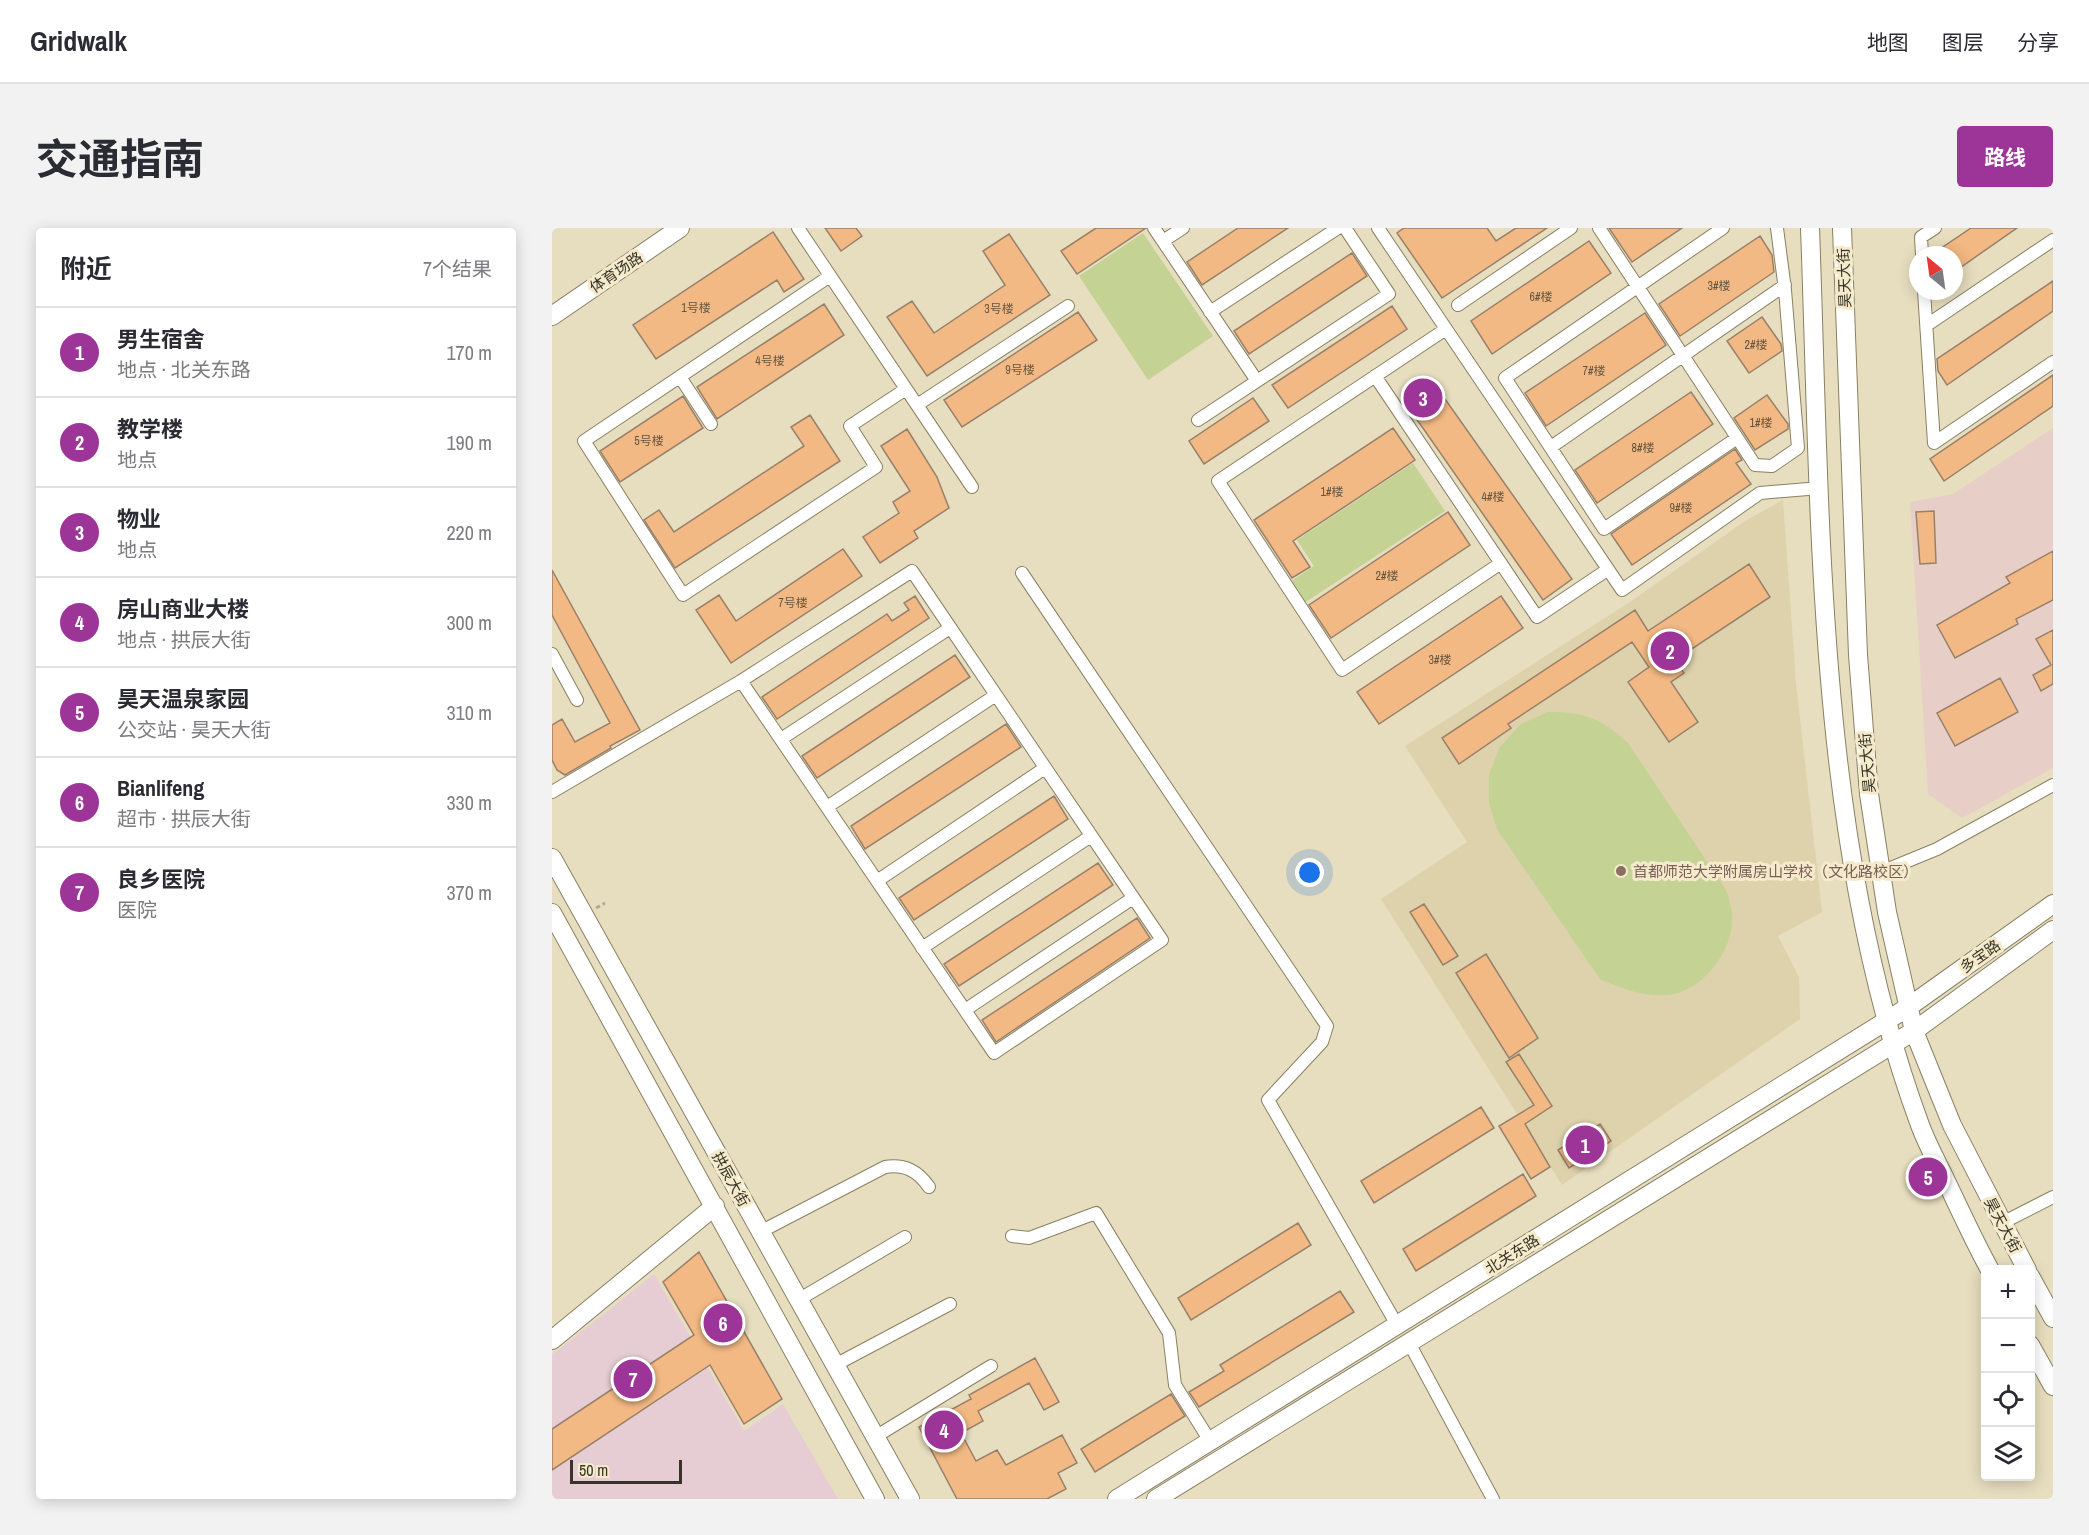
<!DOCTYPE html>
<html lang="zh">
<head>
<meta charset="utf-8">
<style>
	:root { --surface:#fff; --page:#f2f2f3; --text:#2b2b33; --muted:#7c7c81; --line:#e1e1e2; --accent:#9d3599 }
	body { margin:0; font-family:"Archivo Narrow","Noto Sans SC",sans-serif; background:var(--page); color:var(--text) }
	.controls { position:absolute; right:18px; bottom:18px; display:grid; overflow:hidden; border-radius:6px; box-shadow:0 3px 15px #0003 }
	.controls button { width:54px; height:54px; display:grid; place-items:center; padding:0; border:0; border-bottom:2px solid var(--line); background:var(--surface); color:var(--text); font:30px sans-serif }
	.compass { position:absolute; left:1357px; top:18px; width:54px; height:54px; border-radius:50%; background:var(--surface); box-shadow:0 3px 15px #0003; rotate:331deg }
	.scale { position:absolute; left:18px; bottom:15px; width:112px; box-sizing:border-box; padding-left:6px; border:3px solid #373427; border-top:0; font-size:16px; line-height:21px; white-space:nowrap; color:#373427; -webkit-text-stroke:4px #f5ebcc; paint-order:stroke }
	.you { position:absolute; left:758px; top:645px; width:21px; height:21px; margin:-15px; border:4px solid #fff; border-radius:50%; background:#1a73e8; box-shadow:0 0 0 9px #1a73e833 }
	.badge { display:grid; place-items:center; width:39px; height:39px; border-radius:50%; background:var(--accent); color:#fff; font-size:20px; font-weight:700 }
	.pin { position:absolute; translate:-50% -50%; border:3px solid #fff; box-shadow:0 2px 6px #0006 }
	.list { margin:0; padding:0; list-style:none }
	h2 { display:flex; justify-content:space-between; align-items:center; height:78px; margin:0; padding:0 24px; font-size:26px }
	h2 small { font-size:20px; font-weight:400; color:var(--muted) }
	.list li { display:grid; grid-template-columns:39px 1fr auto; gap:18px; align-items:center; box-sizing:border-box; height:90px; padding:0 24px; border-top:2px solid var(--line) }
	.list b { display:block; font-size:22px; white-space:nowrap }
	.list p { margin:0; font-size:20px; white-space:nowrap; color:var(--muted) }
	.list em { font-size:20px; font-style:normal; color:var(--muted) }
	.icon { flex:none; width:33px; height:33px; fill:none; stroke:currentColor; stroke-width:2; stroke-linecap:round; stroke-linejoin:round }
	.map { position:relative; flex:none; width:1501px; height:1271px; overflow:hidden; border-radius:6px }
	header { display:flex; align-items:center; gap:36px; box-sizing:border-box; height:84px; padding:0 30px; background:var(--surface); border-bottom:2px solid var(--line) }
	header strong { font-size:28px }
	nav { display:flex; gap:33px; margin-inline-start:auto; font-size:21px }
	.intro { display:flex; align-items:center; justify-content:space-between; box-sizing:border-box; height:144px; padding:0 36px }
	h1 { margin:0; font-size:42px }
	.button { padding:15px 27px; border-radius:6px; background:var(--accent); color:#fff; font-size:21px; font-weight:700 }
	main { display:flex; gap:36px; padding:0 36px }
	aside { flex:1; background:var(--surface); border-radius:6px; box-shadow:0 3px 15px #0003 }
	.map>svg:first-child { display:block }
	.commercial { fill:#e7cec7 }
	.built { fill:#ddd2ab }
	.medical { fill:#e6cdd4 }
	.green { fill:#c4d293 }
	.building { fill:#f3b984; stroke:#98806b; stroke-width:1.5 }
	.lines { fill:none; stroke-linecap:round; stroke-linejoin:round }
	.street-casing { stroke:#898063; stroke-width:14 }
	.secondary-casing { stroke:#898063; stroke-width:20 }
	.path { stroke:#b1aa90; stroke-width:3; stroke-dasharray:4.5 3; stroke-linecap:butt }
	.street { stroke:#fff; stroke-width:12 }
	.secondary { stroke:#fff; stroke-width:18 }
	.education-dot { fill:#8d6e63; stroke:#f5ebcc; stroke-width:2 }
	.labels { text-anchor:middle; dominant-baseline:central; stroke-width:6; stroke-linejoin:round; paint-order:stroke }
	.number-label { font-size:12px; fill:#66553e }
	.street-label { font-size:15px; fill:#373427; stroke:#f5ebcc }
	.education-label { font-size:15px; fill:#785e54; stroke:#f5ebcc; text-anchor:start }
</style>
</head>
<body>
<header>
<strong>Gridwalk</strong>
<nav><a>地图</a><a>图层</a><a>分享</a></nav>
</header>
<div class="intro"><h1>交通指南</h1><a class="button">路线</a></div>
<main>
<aside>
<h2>附近<small>7个结果</small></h2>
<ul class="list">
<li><span class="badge">1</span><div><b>男生宿舍</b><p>地点 · 北关东路</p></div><em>170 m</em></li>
<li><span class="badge">2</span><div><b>教学楼</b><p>地点</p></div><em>190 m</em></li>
<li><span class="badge">3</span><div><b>物业</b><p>地点</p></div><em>220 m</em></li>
<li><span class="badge">4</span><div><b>房山商业大楼</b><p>地点 · 拱辰大街</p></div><em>300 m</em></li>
<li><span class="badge">5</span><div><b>昊天温泉家园</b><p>公交站 · 昊天大街</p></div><em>310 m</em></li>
<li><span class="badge">6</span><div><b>Bianlifeng</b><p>超市 · 拱辰大街</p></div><em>330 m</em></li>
<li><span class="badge">7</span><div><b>良乡医院</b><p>医院</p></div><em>370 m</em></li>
</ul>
</aside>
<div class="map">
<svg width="1501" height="1271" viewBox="0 0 1501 1271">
	<rect width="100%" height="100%" fill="#e7debf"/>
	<path class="commercial" d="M1501,200V540L1410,590L1376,566L1358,274L1401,266Z"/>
	<path class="built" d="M1231,272L1244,455L1270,684L1226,708L1247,749L1248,791L1010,957L829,671L915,614L853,518L1078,374L1193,293Z"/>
	<path class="medical" d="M102,1046L192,1203L231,1176L286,1271H0V1127Z"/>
	<path class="green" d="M591,5L661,108L596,152L527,48Z
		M861,235L893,283L752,375L738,354L762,338L745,312Z
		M996,484C1032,484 1049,490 1076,515L1175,664C1177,671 1179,679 1180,686C1183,721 1151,764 1115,767C1092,769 1068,760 1048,751L945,601L937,575V547L948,519L969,496Z"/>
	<path class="building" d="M273,0H304L310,8L289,23Z
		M544,0H594L525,46L509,23Z
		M686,0H736L650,57L635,34Z
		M852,0H935L944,13L964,0H995L890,70L845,5Z
		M1057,0H1130L1080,34Z
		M1419,0H1465L1402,44V27H1379Z
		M221,4L252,51L232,64L225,52L104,131L81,97Z
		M457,6L498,67L375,148L335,89L360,73L382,105L453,57L431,23Z
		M1208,8L1220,27L1222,44L1128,108L1107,76Z
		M1037,13L1059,45L940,126L919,93Z
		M800,25L815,48L697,126L682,103Z
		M1501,53V83L1395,157L1386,143L1385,131Z
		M272,76L292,107L165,191L145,159Z
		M840,78L855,101L736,180L720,157Z
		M526,84L545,112L410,199L392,172Z
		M1093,85L1114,117L994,198L973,165Z
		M1210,89L1229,116L1230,123L1197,145L1175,113Z
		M1501,147V178L1392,253L1378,231Z
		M881,154L1020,351L991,372L852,173Z
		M1139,164L1161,196L1045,275L1023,242Z
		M1215,167L1236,196V201L1203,222L1182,190Z
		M131,168L151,200L68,254L48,223Z
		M701,170L717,193L652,236L637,213Z
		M258,187L288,233L123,340L92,292L107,282L122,304L252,218L239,199Z
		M841,200L863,232L741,313L758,339L740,350L702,292Z
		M355,201L385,249L397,280L362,303L366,310L328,335L311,309L347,285L341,274L358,263L329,218Z
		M1183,221L1190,232L1184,235L1199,256L1080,337L1059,306Z
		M1382,283L1384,335L1368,336L1364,284Z
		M896,284L918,317L779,410L757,377Z
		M291,321L310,348L179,435L144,382L167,367L184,393Z
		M1501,323V372L1464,391L1466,396L1403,430L1385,397L1458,355L1454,349Z
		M1197,336L1218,369L1123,432L1132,445L1119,454L1146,494L1117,514L1076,454L1097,439L1080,414L956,496L959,500L907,536L890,510L1083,382L1096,403Z
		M0,342L88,502L58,518L59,520L13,547L5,542L0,532V497L10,491L23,514L58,495L0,387Z
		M363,368L377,390L225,491L210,469L335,386L340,393L357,382L352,375Z
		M949,368L971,400L827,496L805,464Z
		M1501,402V456L1489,463L1481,447L1499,437L1484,411Z
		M403,427L418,449L265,550L250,528Z
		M1448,450L1466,484L1403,518L1385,485Z
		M454,496L469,519L313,621L299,598Z
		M502,568L516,591L362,692L347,670Z
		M546,635L561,657L407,758L392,736Z
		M872,676L906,728L891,737L858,684Z
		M585,690L598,710L444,814L430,792Z
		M934,726L986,810L957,830L904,745Z
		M967,826L1000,878L973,896L998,939L979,951L947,898L982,877L954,834Z
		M929,879L942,900L822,975L809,953Z
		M1048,896L1059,913L1017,940L1006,922Z
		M971,946L984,968L864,1043L851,1021Z
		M746,995L759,1017L639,1092L626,1070Z
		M147,1024L230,1171L192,1196L158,1137L0,1242V1201L142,1107L111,1054Z
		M788,1063L802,1084L647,1179L637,1164L672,1143L668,1137Z
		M483,1130L507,1174L492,1182L477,1155L426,1183L431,1193L409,1205L424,1233L445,1222L454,1237L510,1207L525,1235L506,1245L514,1261L495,1271H405L367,1199L419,1171L417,1167Z
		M619,1166L633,1188L543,1244L529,1221Z"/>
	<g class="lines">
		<g class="street-casing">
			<path id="street" d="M246,0L420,259
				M602,0L705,153
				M826,0L1070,362L1208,265L1268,260
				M1047,0L1203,237L1220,238L1246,220L1233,62L1225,0
				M1171,0L953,150L1052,301L1185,210
				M611,13L631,0
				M1370,27L1369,9L1383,0
				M278,48L32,213L131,367L324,239L298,198L354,161
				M1372,63L1382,215L1501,134
				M906,77L1019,0
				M658,84L786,0
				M1375,97L1501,12
				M894,101L666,253L790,442L949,335
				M823,148L985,389L1055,342
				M128,149L159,196
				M365,177L516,78
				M646,192L837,66L793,0
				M999,219L1233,57
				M470,345L775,798L770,814L716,872L845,1097
				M0,426L25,472
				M229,511L398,400
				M0,564L189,453L360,343L610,712L442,825L189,453
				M275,579L444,467
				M1329,644L1385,621L1501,557
				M325,653L493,540
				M370,720L539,608
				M413,782L581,670
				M1450,995L1501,969
				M208,1004L333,939C353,936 366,943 377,959
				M460,1008L477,1010L544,985L617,1105L623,1157L658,1213
				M246,1072L353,1009
				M856,1113L941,1271
				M283,1137L398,1076
				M323,1209L439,1138"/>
		</g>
		<g class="secondary-casing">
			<path id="secondary" d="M1258,0C1269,295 1264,616 1368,897C1375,916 1386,936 1395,955C1409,984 1422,1013 1438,1042
				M1290,0L1306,427L1317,566L1335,684L1362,803L1400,897L1475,1042
				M0,88L128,0
				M0,630L358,1271
				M0,685L323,1271
				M1478,1048L1501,1090
				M0,1112L163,978
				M1478,1117L1501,1158
				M565,1271L1355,780L1501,676
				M604,1271L1362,803L1501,702"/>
		</g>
		<path class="path" d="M44,680L53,675"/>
		<use href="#street" class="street"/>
		<use href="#secondary" class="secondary"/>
	</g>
	<circle class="education-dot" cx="1069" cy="643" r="6"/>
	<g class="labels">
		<g class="number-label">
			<text x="1167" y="58">3#楼</text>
			<text x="989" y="69">6#楼</text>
			<text x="144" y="80">1号楼</text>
			<text x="447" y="81">3号楼</text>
			<text x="1204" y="117">2#楼</text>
			<text x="218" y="133">4号楼</text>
			<text x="468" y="142">9号楼</text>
			<text x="1042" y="143">7#楼</text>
			<text x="1209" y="195">1#楼</text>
			<text x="97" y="213">5号楼</text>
			<text x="1091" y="220">8#楼</text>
			<text x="780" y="264">1#楼</text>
			<text x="941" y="269">4#楼</text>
			<text x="1129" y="280">9#楼</text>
			<text x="835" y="348">2#楼</text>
			<text x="241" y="375">7号楼</text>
			<text x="888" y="432">3#楼</text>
		</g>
		<g class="street-label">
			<text transform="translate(64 44) rotate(-34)">体育场路</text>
			<text transform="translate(1292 50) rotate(-92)">昊天大街</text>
			<text transform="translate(1315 535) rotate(-95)">昊天大街</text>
			<text transform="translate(1428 728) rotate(-35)">多宝路</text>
			<text transform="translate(179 951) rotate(61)">拱辰大街</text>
			<text transform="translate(1451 997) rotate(62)">昊天大街</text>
			<text transform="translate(960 1026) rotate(-32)">北关东路</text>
		</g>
		<g class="education-label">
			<text x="1081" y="643">首都师范大学附属房山学校（文化路校区）</text>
		</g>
	</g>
</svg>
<div class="controls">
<button>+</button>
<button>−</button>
<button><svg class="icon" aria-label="locate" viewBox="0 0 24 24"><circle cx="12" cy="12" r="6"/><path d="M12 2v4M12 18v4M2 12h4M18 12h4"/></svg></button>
<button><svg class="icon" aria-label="layers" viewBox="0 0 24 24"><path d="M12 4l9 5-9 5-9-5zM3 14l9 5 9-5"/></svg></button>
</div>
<svg class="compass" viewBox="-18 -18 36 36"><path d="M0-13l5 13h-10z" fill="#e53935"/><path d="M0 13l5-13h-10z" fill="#7c7c81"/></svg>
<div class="scale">50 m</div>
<div class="you"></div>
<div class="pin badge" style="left:1033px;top:917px">1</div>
<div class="pin badge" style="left:1118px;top:423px">2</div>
<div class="pin badge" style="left:871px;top:170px">3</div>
<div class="pin badge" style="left:392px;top:1202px">4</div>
<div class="pin badge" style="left:1376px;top:949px">5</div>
<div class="pin badge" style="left:171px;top:1095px">6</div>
<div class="pin badge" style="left:81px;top:1151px">7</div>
</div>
</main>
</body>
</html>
